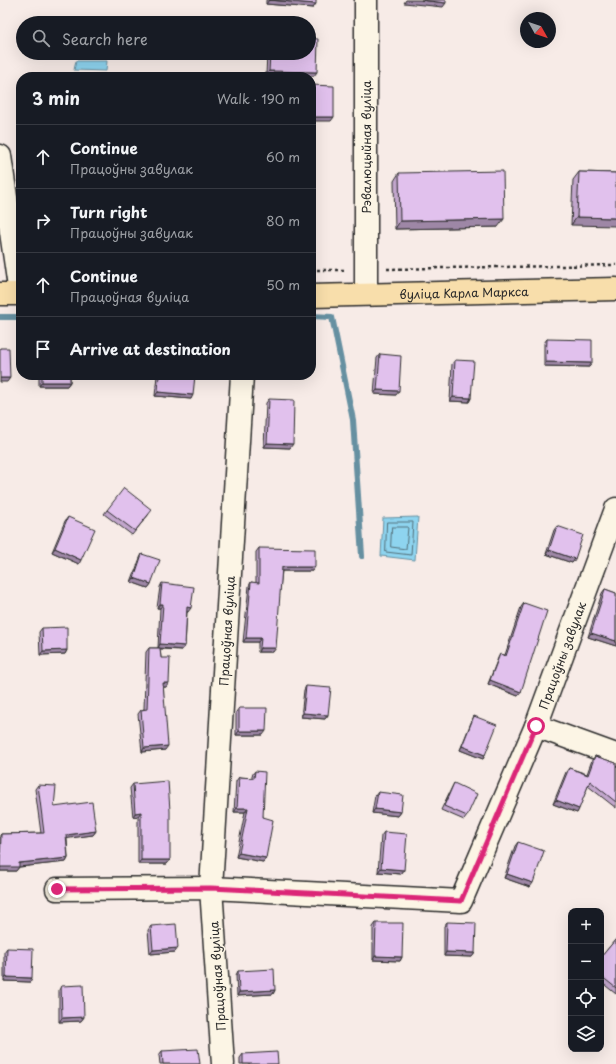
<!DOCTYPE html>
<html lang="en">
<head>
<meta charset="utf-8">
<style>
	:root { --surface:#171b24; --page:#242831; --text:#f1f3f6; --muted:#9ea1a6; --line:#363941 }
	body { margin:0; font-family:"Playpen Sans",sans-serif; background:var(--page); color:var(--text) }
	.controls { position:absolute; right:12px; bottom:12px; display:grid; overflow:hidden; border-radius:8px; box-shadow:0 4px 16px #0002 }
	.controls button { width:36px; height:36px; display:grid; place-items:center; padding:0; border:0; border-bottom:1px solid var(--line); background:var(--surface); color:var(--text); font:20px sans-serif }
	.compass { position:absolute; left:520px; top:12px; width:36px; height:36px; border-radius:50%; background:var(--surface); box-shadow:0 4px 16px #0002; rotate:130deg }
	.stop { position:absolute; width:12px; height:12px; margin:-9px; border:3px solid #db2777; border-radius:50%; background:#fff }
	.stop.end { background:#db2777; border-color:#fff; box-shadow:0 1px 4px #0008 }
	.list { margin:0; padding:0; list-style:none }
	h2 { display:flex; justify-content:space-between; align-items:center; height:52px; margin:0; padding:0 16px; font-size:17px }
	h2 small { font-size:13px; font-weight:400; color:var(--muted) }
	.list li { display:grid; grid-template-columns:26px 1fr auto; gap:12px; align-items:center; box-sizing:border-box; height:64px; padding:0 16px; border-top:1px solid var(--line) }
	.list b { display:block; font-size:15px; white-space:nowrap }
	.list p { margin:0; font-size:13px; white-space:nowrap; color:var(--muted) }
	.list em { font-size:13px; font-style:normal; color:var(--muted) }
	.icon { flex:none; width:22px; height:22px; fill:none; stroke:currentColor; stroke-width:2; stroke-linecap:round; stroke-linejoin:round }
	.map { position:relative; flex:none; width:616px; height:1064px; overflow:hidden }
	.search { position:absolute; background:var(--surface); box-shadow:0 4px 16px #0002; left:16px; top:16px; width:300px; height:44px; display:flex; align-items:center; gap:10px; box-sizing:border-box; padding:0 14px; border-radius:22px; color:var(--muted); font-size:15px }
	.panel { position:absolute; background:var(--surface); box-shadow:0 4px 16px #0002; left:16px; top:72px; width:300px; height:308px; border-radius:16px }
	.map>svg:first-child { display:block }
	.water { fill:#8ed4ef; stroke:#6690a1 }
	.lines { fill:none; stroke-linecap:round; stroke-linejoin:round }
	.shore { stroke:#536f79; stroke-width:1 }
	.stream { stroke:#6690a1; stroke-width:6 }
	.minor-casing { stroke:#2b2b2b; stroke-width:25 }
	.major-casing { stroke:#2b2b2b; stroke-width:25 }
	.path { stroke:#2b2b2b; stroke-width:2.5; stroke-dasharray:3 3; stroke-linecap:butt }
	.minor { stroke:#fcf5e5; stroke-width:22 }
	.major { stroke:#f8deab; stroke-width:22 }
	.wall { fill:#c2a6cc; stroke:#2b2b2b }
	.shaded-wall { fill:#9e87a6; stroke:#2b2b2b }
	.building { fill:#e1c1ed; stroke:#2b2b2b }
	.route { stroke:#db2777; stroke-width:5 }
	.labels { text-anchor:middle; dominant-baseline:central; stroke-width:3; stroke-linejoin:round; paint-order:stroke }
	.street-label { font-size:12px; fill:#2b2b2b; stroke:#fcf5e5 }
</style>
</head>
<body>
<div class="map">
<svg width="616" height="1064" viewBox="0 0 616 1064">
	<rect width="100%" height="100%" fill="#f7ebe7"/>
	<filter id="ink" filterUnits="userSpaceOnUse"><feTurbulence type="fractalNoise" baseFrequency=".025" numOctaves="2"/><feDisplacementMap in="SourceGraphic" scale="8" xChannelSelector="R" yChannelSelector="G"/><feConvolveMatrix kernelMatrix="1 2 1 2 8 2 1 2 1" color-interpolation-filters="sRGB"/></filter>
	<g filter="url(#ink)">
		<path class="water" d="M76,61H107L106,71L74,70Z
			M418,517L415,560L381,556L383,518Z"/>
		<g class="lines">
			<path class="shore" d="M387,522H413L411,555L386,552Z
				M392,527H408L406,549L391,547Z"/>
			<path class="stream" d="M311,316L332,317L353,420L362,556
				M0,317H21"/>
			<g class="minor-casing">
				<g id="minor">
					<path d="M366,0V294"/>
					<path d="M0,156L20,294"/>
					<path d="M536,726L616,755"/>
					<path id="s1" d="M57,889L211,888L461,901L536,726L616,509"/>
					<path id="s2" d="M223,1064L211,888L242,375"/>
				</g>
			</g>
			<g class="major-casing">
				<g id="major">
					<path d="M0,294H21"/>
					<path id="s3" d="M311,296L616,289"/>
				</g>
			</g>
			<path class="path" d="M387,269L616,265
				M311,270H346"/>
			<use href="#minor" class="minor"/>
			<use href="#major" class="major"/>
		</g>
		<path class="wall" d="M266,0H316L313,8L266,4Z
			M267,53H309L314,76L266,75Z
			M579,172L616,173L571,225L573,180Z
			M399,173L498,227L395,229L394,181Z
			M547,339L592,363L589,367L544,366V343Z
			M380,354L396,395L374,394L377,358Z
			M455,360L471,398L469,402L450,401L452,364Z
			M39,375H70V382L67,386H39Z
			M157,375H195L191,399L155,396Z
			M269,399L290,448L264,447L266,403Z
			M107,510L149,514L132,535L104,514Z
			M68,517L79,564L52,552L65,521Z
			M557,526L575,559L572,563L546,554L554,530Z
			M259,548L312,571H282L273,652H258V642H243L249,586L251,582L256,583V552Z
			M142,554L151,584L148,588L131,582L140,558Z
			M162,583L188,612H187L185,646L182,650L160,649L161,658L166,687H163L165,750L142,752L138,714L141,710L144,709L146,652L149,648H158L160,608H157L160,587Z
			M605,589L616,593V646L588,637L602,593Z
			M524,603L521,692L518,696L488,684L498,658L500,654L505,655L521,607Z
			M42,628L67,650L65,654L40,655L39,632Z
			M306,686L328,715L325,719L301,717L304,690Z
			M239,708L263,735H236V712Z
			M474,716L485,755L483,759L460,750L472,720Z
			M595,756L616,763V808L588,786L577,813L553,804L566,772L569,768L587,774L592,760Z
			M255,771L263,817L266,858L263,862L236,857L245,812H234L236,781L239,777L252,778V775Z
			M454,783L467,816L464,820L441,810L452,787Z
			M133,784L170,860L167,864H138V816L133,817L130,788Z
			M38,785L54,807L96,831L93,835L67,838L68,858L66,862L19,867L16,871H0V835L1,834L41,833L35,789Z
			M378,792L401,812L398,816L372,813L375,796Z
			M384,832L404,870L401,874L378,872L381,836Z
			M518,842L530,887L504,878L515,846Z
			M447,922L475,953L472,957L444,956V926Z
			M376,923L402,957L400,961L373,960V927Z
			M151,926L175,952L150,954L148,930Z
			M616,939V994L601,982V957Z
			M7,948L30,982L4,981V952Z
			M238,971L275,990L273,994L237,996L236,975Z
			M61,986L84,1017L81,1021L59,1022V990Z
			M162,1051L200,1064H160L159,1055Z
			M243,1054L278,1064H240V1058Z"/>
		<path class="shaded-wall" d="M269,0L316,4L313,8L266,4Z
			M406,0H421L446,3L443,7L404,3Z
			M269,71L317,72L314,76L266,75Z
			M311,117H334L331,121H311Z
			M577,217L616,218V226L571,225Z
			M504,219L498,227L395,229L400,221Z
			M546,362L592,363L589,367L544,366Z
			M0,378H10L7,382H0Z
			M42,382H70L67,386H39Z
			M377,390L399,391L396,395L374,394Z
			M158,392L193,395L191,399L155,396Z
			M453,397L471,398L469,402L450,401Z
			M267,443L293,444L290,448L264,447Z
			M55,548L81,560L79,564L52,552Z
			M549,550L575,559L572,563L546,554Z
			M282,567H315L312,571H279Z
			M134,578L151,584L148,588L131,582Z
			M160,604H163L160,608H157Z
			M187,607L191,608L188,612L184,611Z
			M591,633L616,641V646L588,637Z
			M246,638H261L258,642H243Z
			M160,644L185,646L182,650L158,648Z
			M260,648H276L273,652H258Z
			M67,650L65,654L40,655L43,651Z
			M490,680L521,692L518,696L488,684Z
			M163,683H169L166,687H160Z
			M303,713L328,715L325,719L301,717Z
			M239,731H266L263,735H236Z
			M168,746L165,750L142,752L144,748Z
			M462,746L485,755L483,759L460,750Z
			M556,800L579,809L577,813L553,804Z
			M237,808H248L245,812H234Z
			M375,809L401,812L398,816L372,813Z
			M141,812L138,816L133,817L135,813Z
			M96,831L93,835L63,839L66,835Z
			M239,853L266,858L263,862L236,857Z
			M68,858L66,862L19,867L16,871H0V867L19,863Z
			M141,860H170L167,864H138Z
			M381,868L404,870L401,874L378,872Z
			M507,874L533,883L530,887L504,878Z
			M178,948L175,952L150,954L153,950Z
			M446,952L475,953L472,957L444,956Z
			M375,956L402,957L400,961L373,960Z
			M6,977L32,978L30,982L4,981Z
			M275,990L273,994L237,996L239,992Z
			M84,1017L81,1021L59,1022L62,1018Z"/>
		<path class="building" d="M269,0H316V4Z
			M421,0H446V3Z
			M309,38L318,39L317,72L269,71L270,53H309Z
			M311,85L334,86V117H311Z
			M503,171L504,219L400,221L399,173Z
			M579,172L616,173V218L577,217Z
			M547,339L592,340V363L546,362Z
			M0,348H9L10,378H0Z
			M380,354L401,356L399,391L377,390Z
			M455,360L474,361L471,398L453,397Z
			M42,375H70V382H42Z
			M159,375H195L193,395L158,392Z
			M269,399L294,400L293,444L267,443Z
			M124,488L152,510L135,531L107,510Z
			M68,517L95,529L81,560L55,548Z
			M557,526L583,535L575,559L549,550Z
			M259,548L315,549V567H282L276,648H260L261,638H246L251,582L259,583Z
			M142,554L160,560L151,584L134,578Z
			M162,583L194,587L191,608L187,607L185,646L160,644L163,604H160Z
			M605,589L616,593V641L591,633Z
			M524,603L547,611L521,692L490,680L500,654L506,656Z
			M67,627V650L43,651L42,628Z
			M149,648H160L161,658H170L169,683H163L168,746L144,748L141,710L147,709Z
			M306,686L331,688L328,715L303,713Z
			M239,708H267L266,731H239Z
			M474,716L497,725L485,755L462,746Z
			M595,756L616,763V802L590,781L579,809L556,800L569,768L588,775Z
			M255,771L265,772L263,817L273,820L266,858L239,853L248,808H237L239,777L254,778Z
			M168,781L170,811V860H141V812L135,813L133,784Z
			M454,783L477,794L467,816L444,806Z
			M38,785L56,786L54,807L92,802L96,831L66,835L68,858L19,863V867H0L1,834L44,833Z
			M378,792L403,795L401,812L375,809Z
			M384,832L407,834L404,870L381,868Z
			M518,842L544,851L533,883L507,874Z
			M447,922L476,923L475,953L446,952Z
			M376,923H403L402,957L375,956Z
			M176,924L178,948L153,950L151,926Z
			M616,939V988L601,976V957Z
			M7,948L33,949L32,978L6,977Z
			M274,969L275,990L239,992L238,971Z
			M83,985L84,1017L62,1018L61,986Z
			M198,1049L200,1064H163L162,1051Z
			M277,1052L278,1064H243V1054Z"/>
	</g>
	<g class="lines" filter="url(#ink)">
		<path class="route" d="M57,889L211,888L461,901L536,726"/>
	</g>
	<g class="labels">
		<g class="street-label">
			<text transform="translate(366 147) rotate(-90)">Рэвалюцыйная вуліца</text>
			<text stroke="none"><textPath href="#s3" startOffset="153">вуліца Карла Маркса</textPath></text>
			<text stroke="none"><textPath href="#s2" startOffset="434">Працоўная вуліца</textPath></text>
			<text stroke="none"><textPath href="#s1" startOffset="670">Працоўны завулак</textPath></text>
			<text transform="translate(217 976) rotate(-94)">Працоўная вуліца</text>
		</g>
	</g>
</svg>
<div class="controls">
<button>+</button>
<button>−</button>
<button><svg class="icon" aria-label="locate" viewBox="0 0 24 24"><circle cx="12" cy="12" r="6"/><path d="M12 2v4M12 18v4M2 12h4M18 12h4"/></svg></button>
<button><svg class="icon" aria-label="layers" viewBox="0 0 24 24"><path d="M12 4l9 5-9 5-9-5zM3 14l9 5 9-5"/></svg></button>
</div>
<svg class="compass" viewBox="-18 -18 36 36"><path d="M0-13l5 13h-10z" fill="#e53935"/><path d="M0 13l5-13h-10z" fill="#9ea1a6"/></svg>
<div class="stop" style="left:536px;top:726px"></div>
<div class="stop end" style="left:57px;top:889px"></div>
<div class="search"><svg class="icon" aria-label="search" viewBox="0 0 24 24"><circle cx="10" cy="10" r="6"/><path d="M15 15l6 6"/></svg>Search here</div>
<section class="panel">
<h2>3 min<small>Walk · 190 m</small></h2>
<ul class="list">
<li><svg class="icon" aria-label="ahead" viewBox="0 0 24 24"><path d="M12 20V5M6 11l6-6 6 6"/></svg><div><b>Continue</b><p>Працоўны завулак</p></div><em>60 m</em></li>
<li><svg class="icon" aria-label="right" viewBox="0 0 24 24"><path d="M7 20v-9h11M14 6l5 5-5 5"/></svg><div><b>Turn right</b><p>Працоўны завулак</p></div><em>80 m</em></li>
<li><svg class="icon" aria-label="ahead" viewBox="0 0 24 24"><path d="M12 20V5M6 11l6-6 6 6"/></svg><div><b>Continue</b><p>Працоўная вуліца</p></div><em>50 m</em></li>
<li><svg class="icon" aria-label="arrive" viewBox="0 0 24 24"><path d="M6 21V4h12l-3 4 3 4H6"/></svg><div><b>Arrive at destination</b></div></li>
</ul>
</section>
</div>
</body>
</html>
